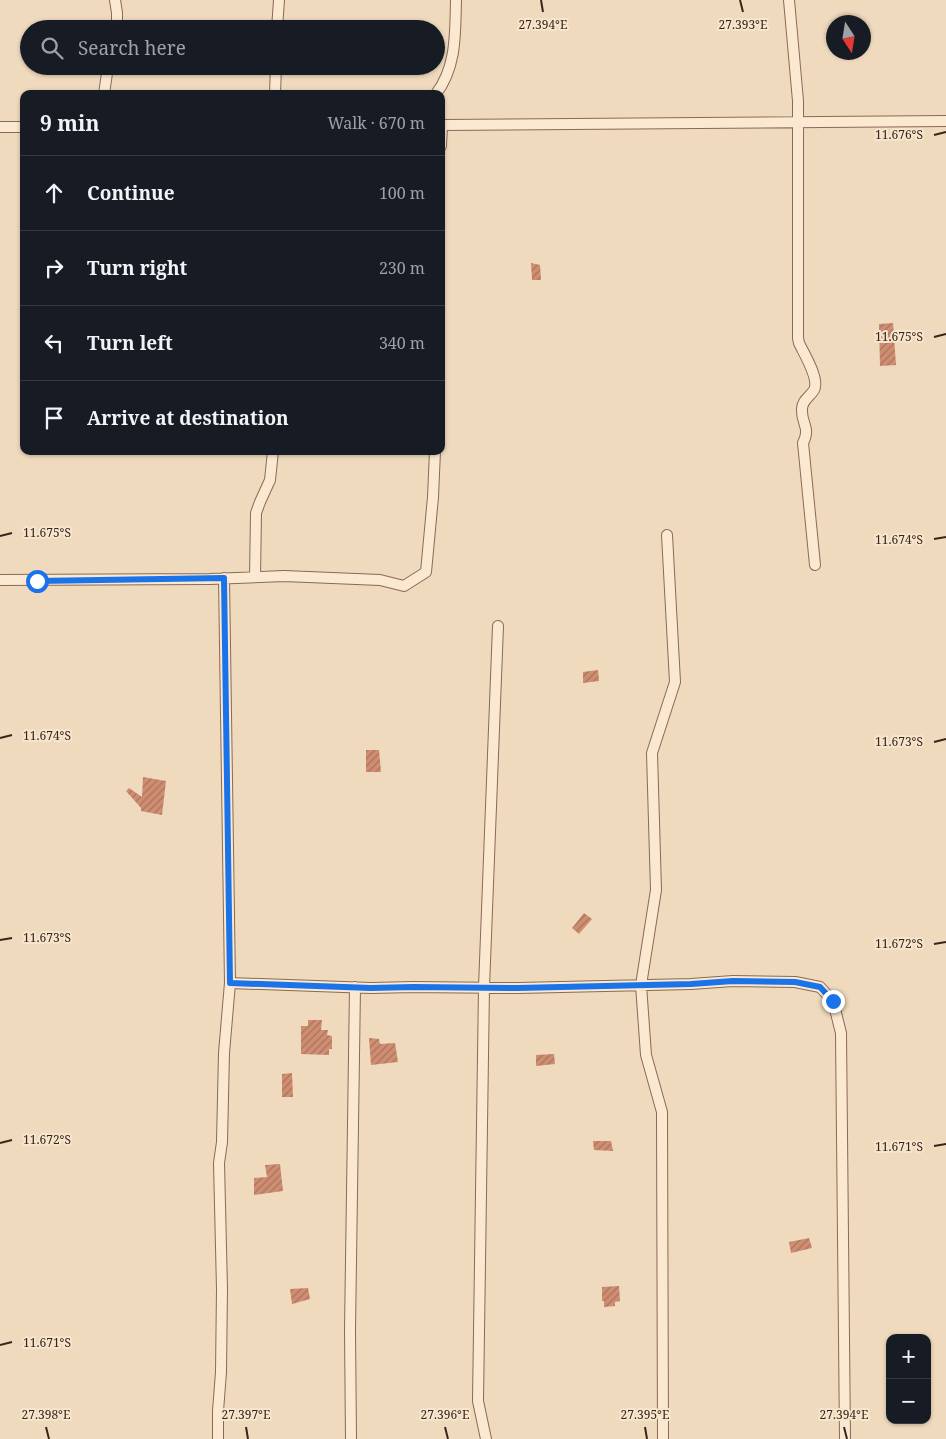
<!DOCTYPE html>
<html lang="en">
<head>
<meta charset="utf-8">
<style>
	:root { --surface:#171b24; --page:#20242c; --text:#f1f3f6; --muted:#9ea1a6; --line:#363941 }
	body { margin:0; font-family:"Noto Serif",serif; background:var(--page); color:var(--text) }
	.controls { position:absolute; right:15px; bottom:15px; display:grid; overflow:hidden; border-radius:10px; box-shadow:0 1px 4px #0004 }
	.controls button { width:45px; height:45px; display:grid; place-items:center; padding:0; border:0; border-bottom:1px solid var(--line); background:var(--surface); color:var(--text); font:25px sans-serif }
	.compass { position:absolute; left:826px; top:15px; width:45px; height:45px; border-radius:50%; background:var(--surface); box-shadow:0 1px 4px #0004; rotate:168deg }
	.stop { position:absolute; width:15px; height:15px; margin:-11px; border:4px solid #1a73e8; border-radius:50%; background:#fff }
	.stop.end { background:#1a73e8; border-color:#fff; box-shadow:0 1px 5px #0008 }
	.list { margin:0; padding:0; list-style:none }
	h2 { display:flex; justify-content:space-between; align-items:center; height:65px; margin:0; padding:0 20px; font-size:21px }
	h2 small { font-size:16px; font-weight:400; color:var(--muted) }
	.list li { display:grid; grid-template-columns:32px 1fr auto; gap:15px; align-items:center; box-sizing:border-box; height:75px; padding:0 20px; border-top:1px solid var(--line) }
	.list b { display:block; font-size:19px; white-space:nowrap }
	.list em { font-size:16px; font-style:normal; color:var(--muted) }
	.icon { flex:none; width:28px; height:28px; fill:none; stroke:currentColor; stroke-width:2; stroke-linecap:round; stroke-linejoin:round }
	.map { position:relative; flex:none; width:946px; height:1439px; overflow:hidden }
	.search { position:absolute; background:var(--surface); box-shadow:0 1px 4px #0004; left:20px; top:20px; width:425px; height:55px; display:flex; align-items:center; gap:12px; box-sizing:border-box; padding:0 18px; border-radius:28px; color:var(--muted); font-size:19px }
	.panel { position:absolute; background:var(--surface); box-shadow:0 1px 4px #0004; left:20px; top:90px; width:425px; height:365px; border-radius:10px }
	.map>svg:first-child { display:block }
	.building { fill:url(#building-hatch) }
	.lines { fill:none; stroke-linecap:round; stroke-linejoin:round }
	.minor-casing { stroke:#886a56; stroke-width:12 }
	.minor { stroke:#fae8d1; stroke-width:10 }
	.route { stroke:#1a73e8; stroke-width:6 }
	.ticks { fill:none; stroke:#37251b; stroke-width:2 }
	.ticks-label { font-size:12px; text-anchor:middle; fill:#37251b; stroke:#f7e5cd; stroke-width:4; stroke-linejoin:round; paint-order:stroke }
</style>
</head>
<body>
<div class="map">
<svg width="946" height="1439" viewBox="0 0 946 1439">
	<defs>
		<pattern id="building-hatch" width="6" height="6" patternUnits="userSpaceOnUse" patternTransform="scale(1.25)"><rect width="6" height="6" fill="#cf8d72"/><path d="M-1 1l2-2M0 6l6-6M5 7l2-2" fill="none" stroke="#a9735d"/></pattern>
	</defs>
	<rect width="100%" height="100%" fill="#efdabe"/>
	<path class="building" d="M531,263L540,265L541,280H532Z
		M893,323L896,365L880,366L879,324Z
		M598,670L599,681L583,683V672Z
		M366,750H379L381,772H366Z
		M143,777L166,781L162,815L141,811V808L126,791L129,788L142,797Z
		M584,913L592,919L579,934L572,928Z
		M308,1020H322L321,1030H328L327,1035L332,1036V1049H329V1055L301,1054V1026H308Z
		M369,1038L379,1039L380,1044L395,1043L398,1062L371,1065Z
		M554,1054L555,1064L536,1066V1055Z
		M292,1073L293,1097H282V1074Z
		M593,1141H611L613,1151L594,1150Z
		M280,1164L283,1191L254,1195V1178L267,1177L265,1165Z
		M809,1238L812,1248L791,1253L789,1242Z
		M619,1286L620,1301L615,1302V1306L604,1307V1301H602V1287Z
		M308,1288L310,1299L292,1304L290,1289Z"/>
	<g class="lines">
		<g class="minor-casing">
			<path id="minor" d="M115,0L117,13V29
				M789,0L798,101V338L799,343C804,354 820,379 814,390C810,397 802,400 802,409C801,424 811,427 803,443L815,565
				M277,29L279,0
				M104,94L108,66
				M275,94L276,66
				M436,94C457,66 455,33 456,0
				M441,125L946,121
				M0,127H24
				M441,146L442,125
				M255,577L256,513L260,502L270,480L273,451
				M0,580L210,579L284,576L380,580L404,586L426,572L433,497L435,451
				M230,983L371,988L413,987L518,988L691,984L733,981L795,982L820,987L833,1001L841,1033L845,1439
				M218,1439V1411L221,1372L222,1289L219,1163L222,1142L224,1053L230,983L224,578
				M351,1439L350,1330L355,987
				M486,1439L478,1401L484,987L498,626
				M663,1439L662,1112L646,1055L641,985L656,890L652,753L675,682L667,535"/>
		</g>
		<use href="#minor" class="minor"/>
	</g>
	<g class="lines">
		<path class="route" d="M37,581L224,578L230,983L371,988L413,987L518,988L691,984L733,981L795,982L820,987L833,1001"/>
	</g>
	<path class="ticks" d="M541,0L543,12M740,0L743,12M934,135L946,132M934,337L946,334M0,536L12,533M934,539L946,537M0,738L12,735M934,742L946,739M0,940L12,938M934,944L946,942M0,1143L12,1140M934,1146L946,1144M0,1345L12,1342M46,1427L49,1439M246,1427L248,1439M445,1427L448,1439M645,1427L647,1439M844,1427L847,1439"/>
	<g class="ticks-label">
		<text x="543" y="29">27.394°E</text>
		<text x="743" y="29">27.393°E</text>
		<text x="899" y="139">11.676°S</text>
		<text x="899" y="341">11.675°S</text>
		<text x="47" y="537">11.675°S</text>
		<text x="899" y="544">11.674°S</text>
		<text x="47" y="740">11.674°S</text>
		<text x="899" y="746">11.673°S</text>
		<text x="47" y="942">11.673°S</text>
		<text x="899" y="948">11.672°S</text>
		<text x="47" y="1144">11.672°S</text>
		<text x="899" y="1151">11.671°S</text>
		<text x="47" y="1347">11.671°S</text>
		<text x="46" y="1419">27.398°E</text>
		<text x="246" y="1419">27.397°E</text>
		<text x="445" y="1419">27.396°E</text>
		<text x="645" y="1419">27.395°E</text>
		<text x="844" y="1419">27.394°E</text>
	</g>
</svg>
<div class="controls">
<button>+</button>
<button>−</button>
</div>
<svg class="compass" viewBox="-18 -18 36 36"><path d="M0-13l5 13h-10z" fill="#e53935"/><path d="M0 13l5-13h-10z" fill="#9ea1a6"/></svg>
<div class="stop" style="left:37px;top:581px"></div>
<div class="stop end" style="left:833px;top:1001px"></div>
<div class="search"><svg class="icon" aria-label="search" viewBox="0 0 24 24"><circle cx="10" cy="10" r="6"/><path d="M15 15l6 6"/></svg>Search here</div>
<section class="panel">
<h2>9 min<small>Walk · 670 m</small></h2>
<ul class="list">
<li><svg class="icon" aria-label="ahead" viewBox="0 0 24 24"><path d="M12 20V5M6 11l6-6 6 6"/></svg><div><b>Continue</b></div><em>100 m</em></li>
<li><svg class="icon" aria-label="right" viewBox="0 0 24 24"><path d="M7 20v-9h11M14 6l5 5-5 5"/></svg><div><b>Turn right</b></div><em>230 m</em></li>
<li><svg class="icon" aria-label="left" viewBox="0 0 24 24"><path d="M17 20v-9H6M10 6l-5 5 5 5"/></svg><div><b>Turn left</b></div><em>340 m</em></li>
<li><svg class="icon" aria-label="arrive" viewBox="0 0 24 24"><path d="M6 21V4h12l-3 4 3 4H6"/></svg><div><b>Arrive at destination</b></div></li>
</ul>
</section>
</div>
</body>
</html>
